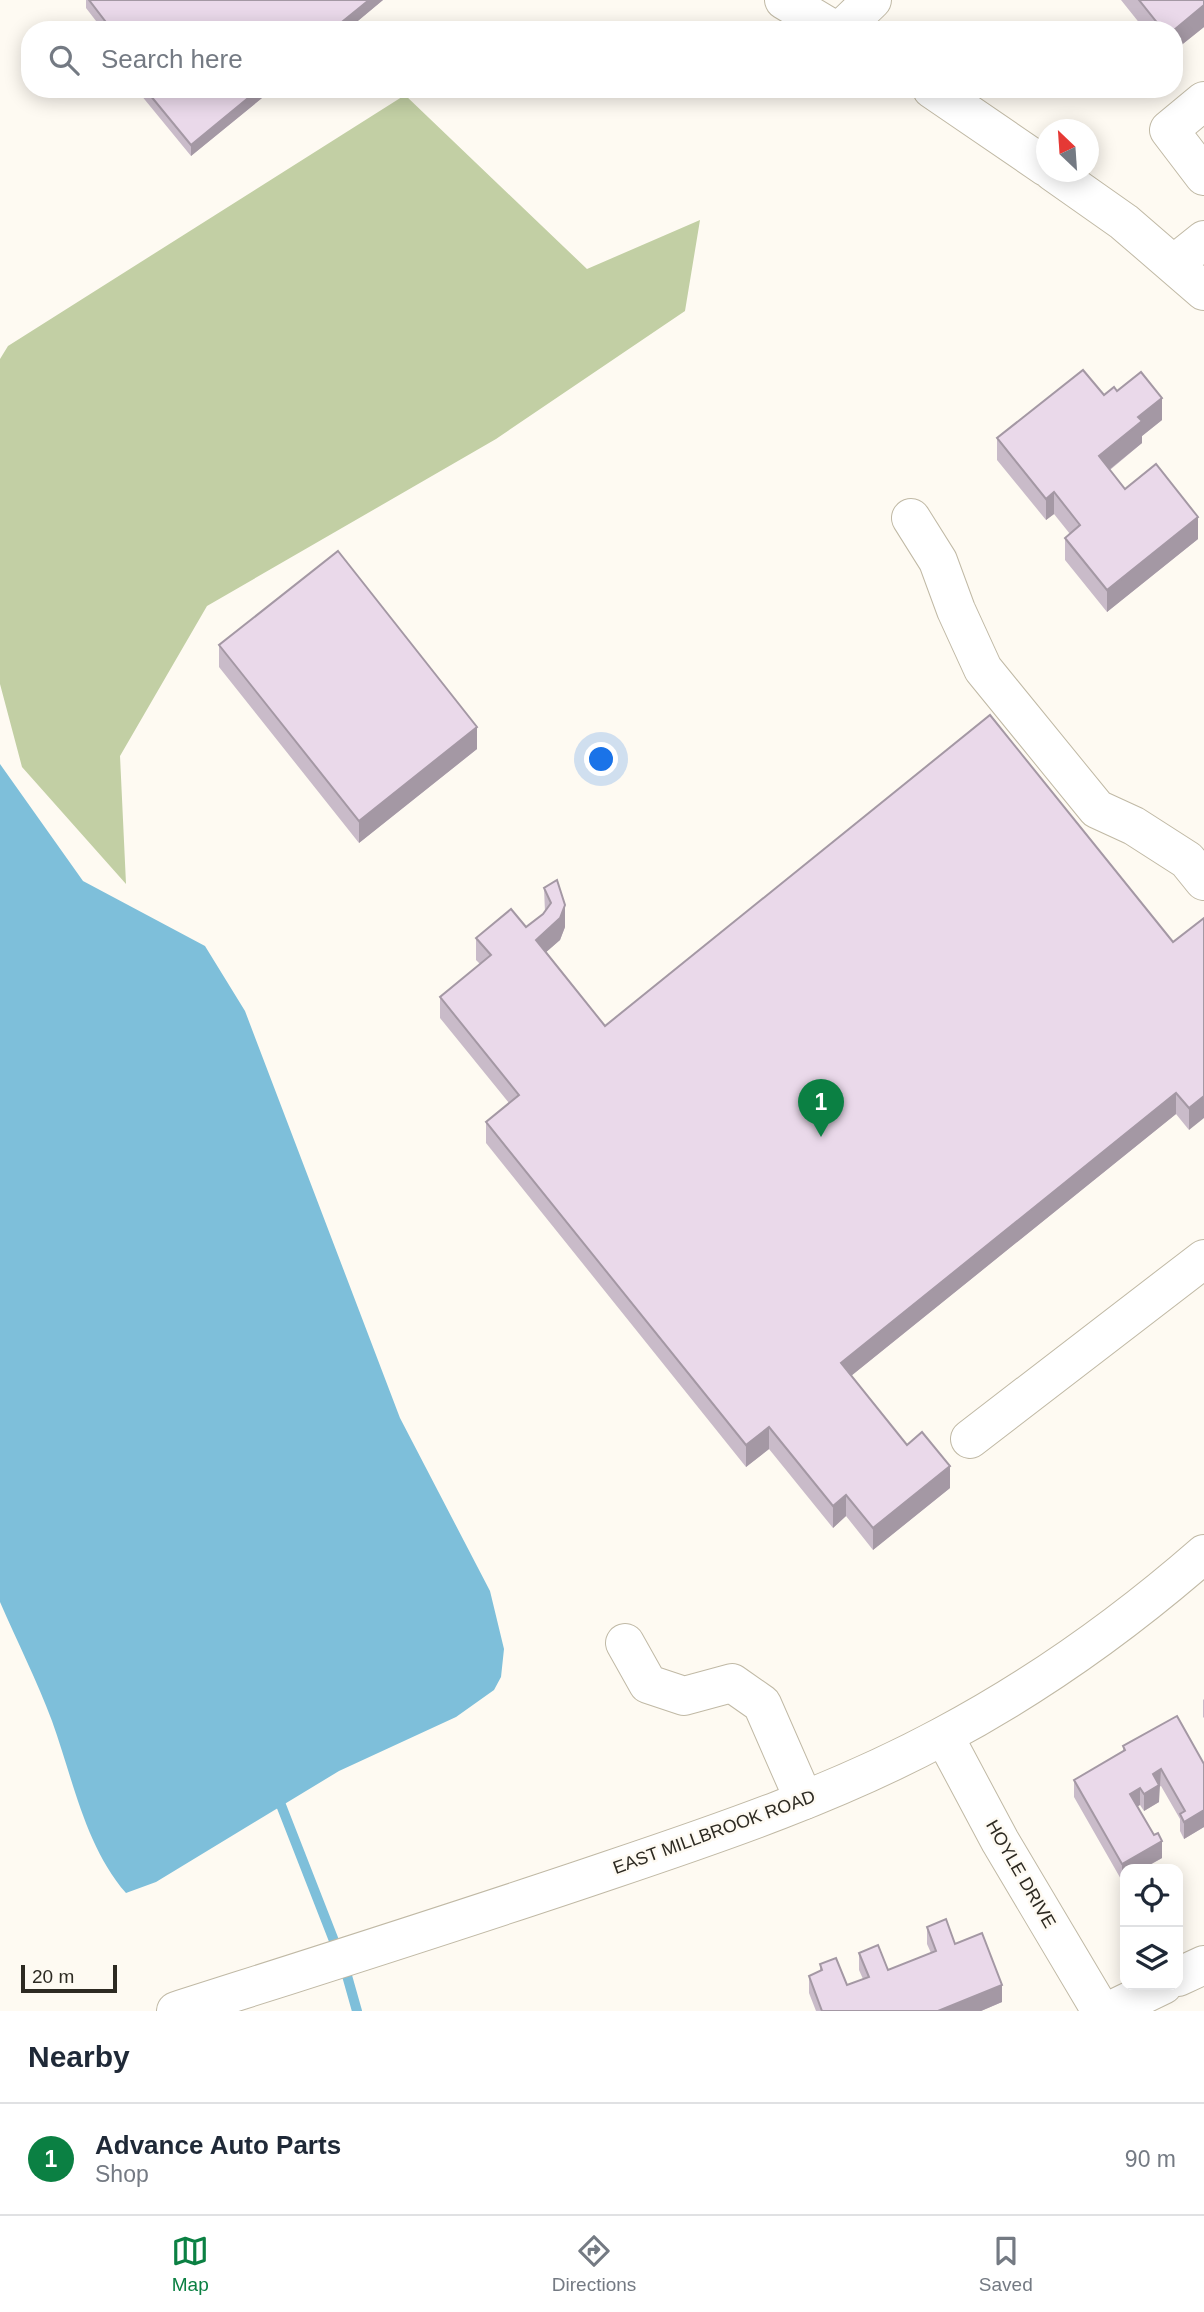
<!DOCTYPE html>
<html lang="en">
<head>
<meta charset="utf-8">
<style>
	:root { --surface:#fff; --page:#f6f6f7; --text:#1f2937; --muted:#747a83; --line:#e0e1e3; --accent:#0b8043 }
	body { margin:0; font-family:Arial,sans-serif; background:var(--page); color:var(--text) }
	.controls { position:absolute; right:21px; bottom:21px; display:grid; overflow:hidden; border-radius:14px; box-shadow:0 4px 18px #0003 }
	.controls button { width:63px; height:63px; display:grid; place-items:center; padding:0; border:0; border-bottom:2px solid var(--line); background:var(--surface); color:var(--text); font:35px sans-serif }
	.compass { position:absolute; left:1036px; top:119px; width:63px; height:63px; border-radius:50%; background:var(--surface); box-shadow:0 4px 18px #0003; rotate:335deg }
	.scale { position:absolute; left:21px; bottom:18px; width:96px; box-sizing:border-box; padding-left:7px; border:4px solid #2d2a22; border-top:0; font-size:19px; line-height:24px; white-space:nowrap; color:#2d2a22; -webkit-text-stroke:5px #fefaf2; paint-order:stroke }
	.you { position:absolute; left:602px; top:760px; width:24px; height:24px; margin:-18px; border:5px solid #fff; border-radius:50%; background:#1a73e8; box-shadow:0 0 0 10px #1a73e833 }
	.badge { display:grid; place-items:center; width:46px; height:46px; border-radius:50%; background:var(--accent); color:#fff; font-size:23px; font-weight:700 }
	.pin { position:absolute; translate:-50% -58px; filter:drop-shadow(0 2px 4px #0008) }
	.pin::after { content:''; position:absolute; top:37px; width:24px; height:21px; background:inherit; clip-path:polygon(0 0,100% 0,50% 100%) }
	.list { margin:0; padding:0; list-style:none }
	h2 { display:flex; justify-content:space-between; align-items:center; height:91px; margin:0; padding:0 28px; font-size:30px }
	h2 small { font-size:23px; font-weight:400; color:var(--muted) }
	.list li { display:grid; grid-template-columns:46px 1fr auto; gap:21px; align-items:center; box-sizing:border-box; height:112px; padding:0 28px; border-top:2px solid var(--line) }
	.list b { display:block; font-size:26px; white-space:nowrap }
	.list p { margin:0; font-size:23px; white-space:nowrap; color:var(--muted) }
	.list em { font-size:23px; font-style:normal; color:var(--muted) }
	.icon { flex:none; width:38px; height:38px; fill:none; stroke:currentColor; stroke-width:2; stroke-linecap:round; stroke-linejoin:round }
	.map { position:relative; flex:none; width:1204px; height:2011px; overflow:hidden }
	.search { position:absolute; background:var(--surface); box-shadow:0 4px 18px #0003; left:21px; right:21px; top:21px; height:77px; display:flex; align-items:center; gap:18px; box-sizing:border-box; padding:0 24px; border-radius:28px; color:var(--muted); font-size:26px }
	.sheet { height:203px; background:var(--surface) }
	nav { display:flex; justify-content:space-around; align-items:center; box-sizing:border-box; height:98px; border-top:2px solid var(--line); background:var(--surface); font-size:19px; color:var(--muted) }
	nav a { display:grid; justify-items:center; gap:4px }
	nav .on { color:var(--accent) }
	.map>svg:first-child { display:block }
	.green { fill:#c2cfa4 }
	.water { fill:#7ebfda }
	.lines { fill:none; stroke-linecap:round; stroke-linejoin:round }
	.stream { stroke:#7ebfda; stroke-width:10 }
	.minor-casing { stroke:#c0b9a5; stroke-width:40 }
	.major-casing { stroke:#c0b9a5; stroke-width:40 }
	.minor { stroke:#fff; stroke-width:38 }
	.major { stroke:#fff; stroke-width:38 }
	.wall { fill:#c9bbc9 }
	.shaded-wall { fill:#a498a4 }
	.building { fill:#ead9ea; stroke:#a498a4; stroke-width:2 }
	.labels { text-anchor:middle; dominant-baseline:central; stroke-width:5; stroke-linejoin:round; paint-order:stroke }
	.street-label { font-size:18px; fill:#2d2a22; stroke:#fefaf2 }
</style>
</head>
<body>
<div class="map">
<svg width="1204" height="2011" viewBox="0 0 1204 2011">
	<rect width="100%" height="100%" fill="#fefaf2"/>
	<path class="green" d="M405,95L587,269L700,220L685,311L496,439L207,606L120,756L126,884L22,767L0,684V359L8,346Z"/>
	<path class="water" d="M0,764L83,881L205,946L245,1011L400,1418L490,1591L504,1649L501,1677L494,1690L456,1717L339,1771L156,1882L126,1893C85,1846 73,1779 52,1721C37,1681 17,1641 0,1602Z"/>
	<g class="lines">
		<path class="stream" d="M281,1805L338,1951
			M344,1965L357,2011"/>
		<g class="minor-casing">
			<path id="minor" d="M784,0L834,30
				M841,30L872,0
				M932,89L1046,167
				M1204,101L1169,130L1204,176
				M1053,172L1124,222L1204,291
				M1174,264L1204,240
				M911,518L938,561L956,610L983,669L1097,809L1134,826L1187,860L1204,881
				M970,1439L1204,1259
				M625,1643L648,1684L684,1696L732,1683L762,1704L804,1800
				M944,1736L1000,1841L1101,2011
				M1178,1977L1204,1965
				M1109,2011L1163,1985"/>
		</g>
		<g class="major-casing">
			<path id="major" d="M176,2011C320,1965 466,1919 610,1870C723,1832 837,1793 943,1736C1035,1687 1125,1623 1204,1554"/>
		</g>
		<use href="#minor" class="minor"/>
		<use href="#major" class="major"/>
	</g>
	<path class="wall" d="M86,0H383L347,30H103L86,8Z
		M1121,0H1204V27L1174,51V30H1145Z
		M136,89H273L191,156Z
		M1104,395L1162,420L1142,436V443L1110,470L1125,489L1198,539L1107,612L1065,560V538L1070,534L1054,514L1046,520L997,460V438Z
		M219,645L477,749L359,843L219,667Z
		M544,888L565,927L560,940L546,952L605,1026L1173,942L1204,918L1189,1130L1176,1114L851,1376L907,1445L950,1488L873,1550L846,1516L833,1528L769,1449L746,1467L486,1143V1122L509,1103L440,1018V997L480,964L476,960V938L526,927L543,914L545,912Z
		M1204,1699V1718L1203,1717V1700Z
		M1123,1746L1204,1764V1827L1184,1839L1180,1831V1819L1161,1786L1159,1787V1802L1144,1811L1140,1805L1137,1806L1162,1858L1122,1881L1074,1797V1780L1123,1752Z
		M927,1927L955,1944L1002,2002L981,2011H816L809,1993V1976L820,1972V1964L847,1985L863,1979L859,1970V1953L888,1970L931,1953L927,1944Z"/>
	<path class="shaded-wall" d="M369,0H383L347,30H332Z
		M1204,5V27L1174,51V30Z
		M259,89H273L191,156V145Z
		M1162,398V420L1142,436V443L1099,478V456L1138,417Z
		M1054,492V514L1046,520V499Z
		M1198,517V539L1107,612V590Z
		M477,727V749L359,843V821Z
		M565,905V927L560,940L536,961V940Z
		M1176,1093V1114L841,1384V1363Z
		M1204,1096V1118L1189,1130V1108Z
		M769,1427V1449L746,1467V1445Z
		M950,1466V1488L873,1550V1528Z
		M846,1495V1516L833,1528V1506Z
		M1161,1769L1159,1802L1144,1811V1794L1153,1774Z
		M1140,1788V1805L1130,1811V1794Z
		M1204,1810V1827L1184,1839V1822Z
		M1162,1841V1858L1142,1869H1125V1879L1122,1881V1864Z
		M1002,1985V2002L981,2011H938Z"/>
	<path class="building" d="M89,0H369L332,30H112Z
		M1139,0H1204V5L1174,30H1163Z
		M145,89H259L191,145Z
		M1083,370L1104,395L1114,387L1117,391L1141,372L1162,398L1138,417L1142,421L1099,456L1125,489L1156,464L1198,517L1107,590L1065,538L1080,525L1054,492L1046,499L997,438Z
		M338,551L477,727L359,821L219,645Z
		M990,715L1173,942L1204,918V1096L1189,1108L1176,1093L841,1363L907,1445L922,1432L950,1466L873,1528L846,1495L833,1506L769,1427L746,1445L486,1122L519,1095L440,997L491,955L476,938L511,909L526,927L543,914L551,903L544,888L557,880L565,905L560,918L536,940L605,1026Z
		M1177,1716L1204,1764V1810L1184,1822L1180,1814L1185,1811L1161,1769L1153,1774L1159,1785L1144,1794L1140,1788L1130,1794L1154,1835L1158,1833L1162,1841L1122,1864L1074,1780L1125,1750L1123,1746Z
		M946,1919L955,1944L982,1933L1002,1985L938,2011H822L809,1976L822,1970L820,1964L836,1958L847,1985L869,1977L859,1953L878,1945L888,1970L936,1951L927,1927Z"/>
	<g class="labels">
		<g class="street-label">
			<text transform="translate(714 1832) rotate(-20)">EAST MILLBROOK ROAD</text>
			<text transform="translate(1021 1874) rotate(60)">HOYLE DRIVE</text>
		</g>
	</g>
</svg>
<div class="controls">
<button><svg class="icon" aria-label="locate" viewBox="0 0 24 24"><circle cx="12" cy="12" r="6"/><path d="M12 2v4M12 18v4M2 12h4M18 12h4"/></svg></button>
<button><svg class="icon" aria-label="layers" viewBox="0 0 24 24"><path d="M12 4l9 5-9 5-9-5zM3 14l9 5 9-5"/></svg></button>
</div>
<svg class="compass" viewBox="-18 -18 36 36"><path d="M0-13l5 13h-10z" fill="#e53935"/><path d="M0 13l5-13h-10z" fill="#747a83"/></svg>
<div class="scale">20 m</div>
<div class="you"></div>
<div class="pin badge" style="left:821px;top:1137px">1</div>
<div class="search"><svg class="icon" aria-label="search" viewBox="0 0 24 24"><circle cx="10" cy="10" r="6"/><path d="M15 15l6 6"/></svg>Search here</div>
</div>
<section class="sheet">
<h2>Nearby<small></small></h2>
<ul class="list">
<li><span class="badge">1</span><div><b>Advance Auto Parts</b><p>Shop</p></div><em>90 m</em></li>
</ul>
</section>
<nav>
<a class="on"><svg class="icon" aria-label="map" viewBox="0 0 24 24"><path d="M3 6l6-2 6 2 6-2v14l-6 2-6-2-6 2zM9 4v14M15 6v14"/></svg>Map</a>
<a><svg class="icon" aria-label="directions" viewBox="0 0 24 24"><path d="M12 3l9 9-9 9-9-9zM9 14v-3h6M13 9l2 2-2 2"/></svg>Directions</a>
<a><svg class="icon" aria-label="saved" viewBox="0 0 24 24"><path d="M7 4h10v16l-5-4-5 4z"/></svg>Saved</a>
</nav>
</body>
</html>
